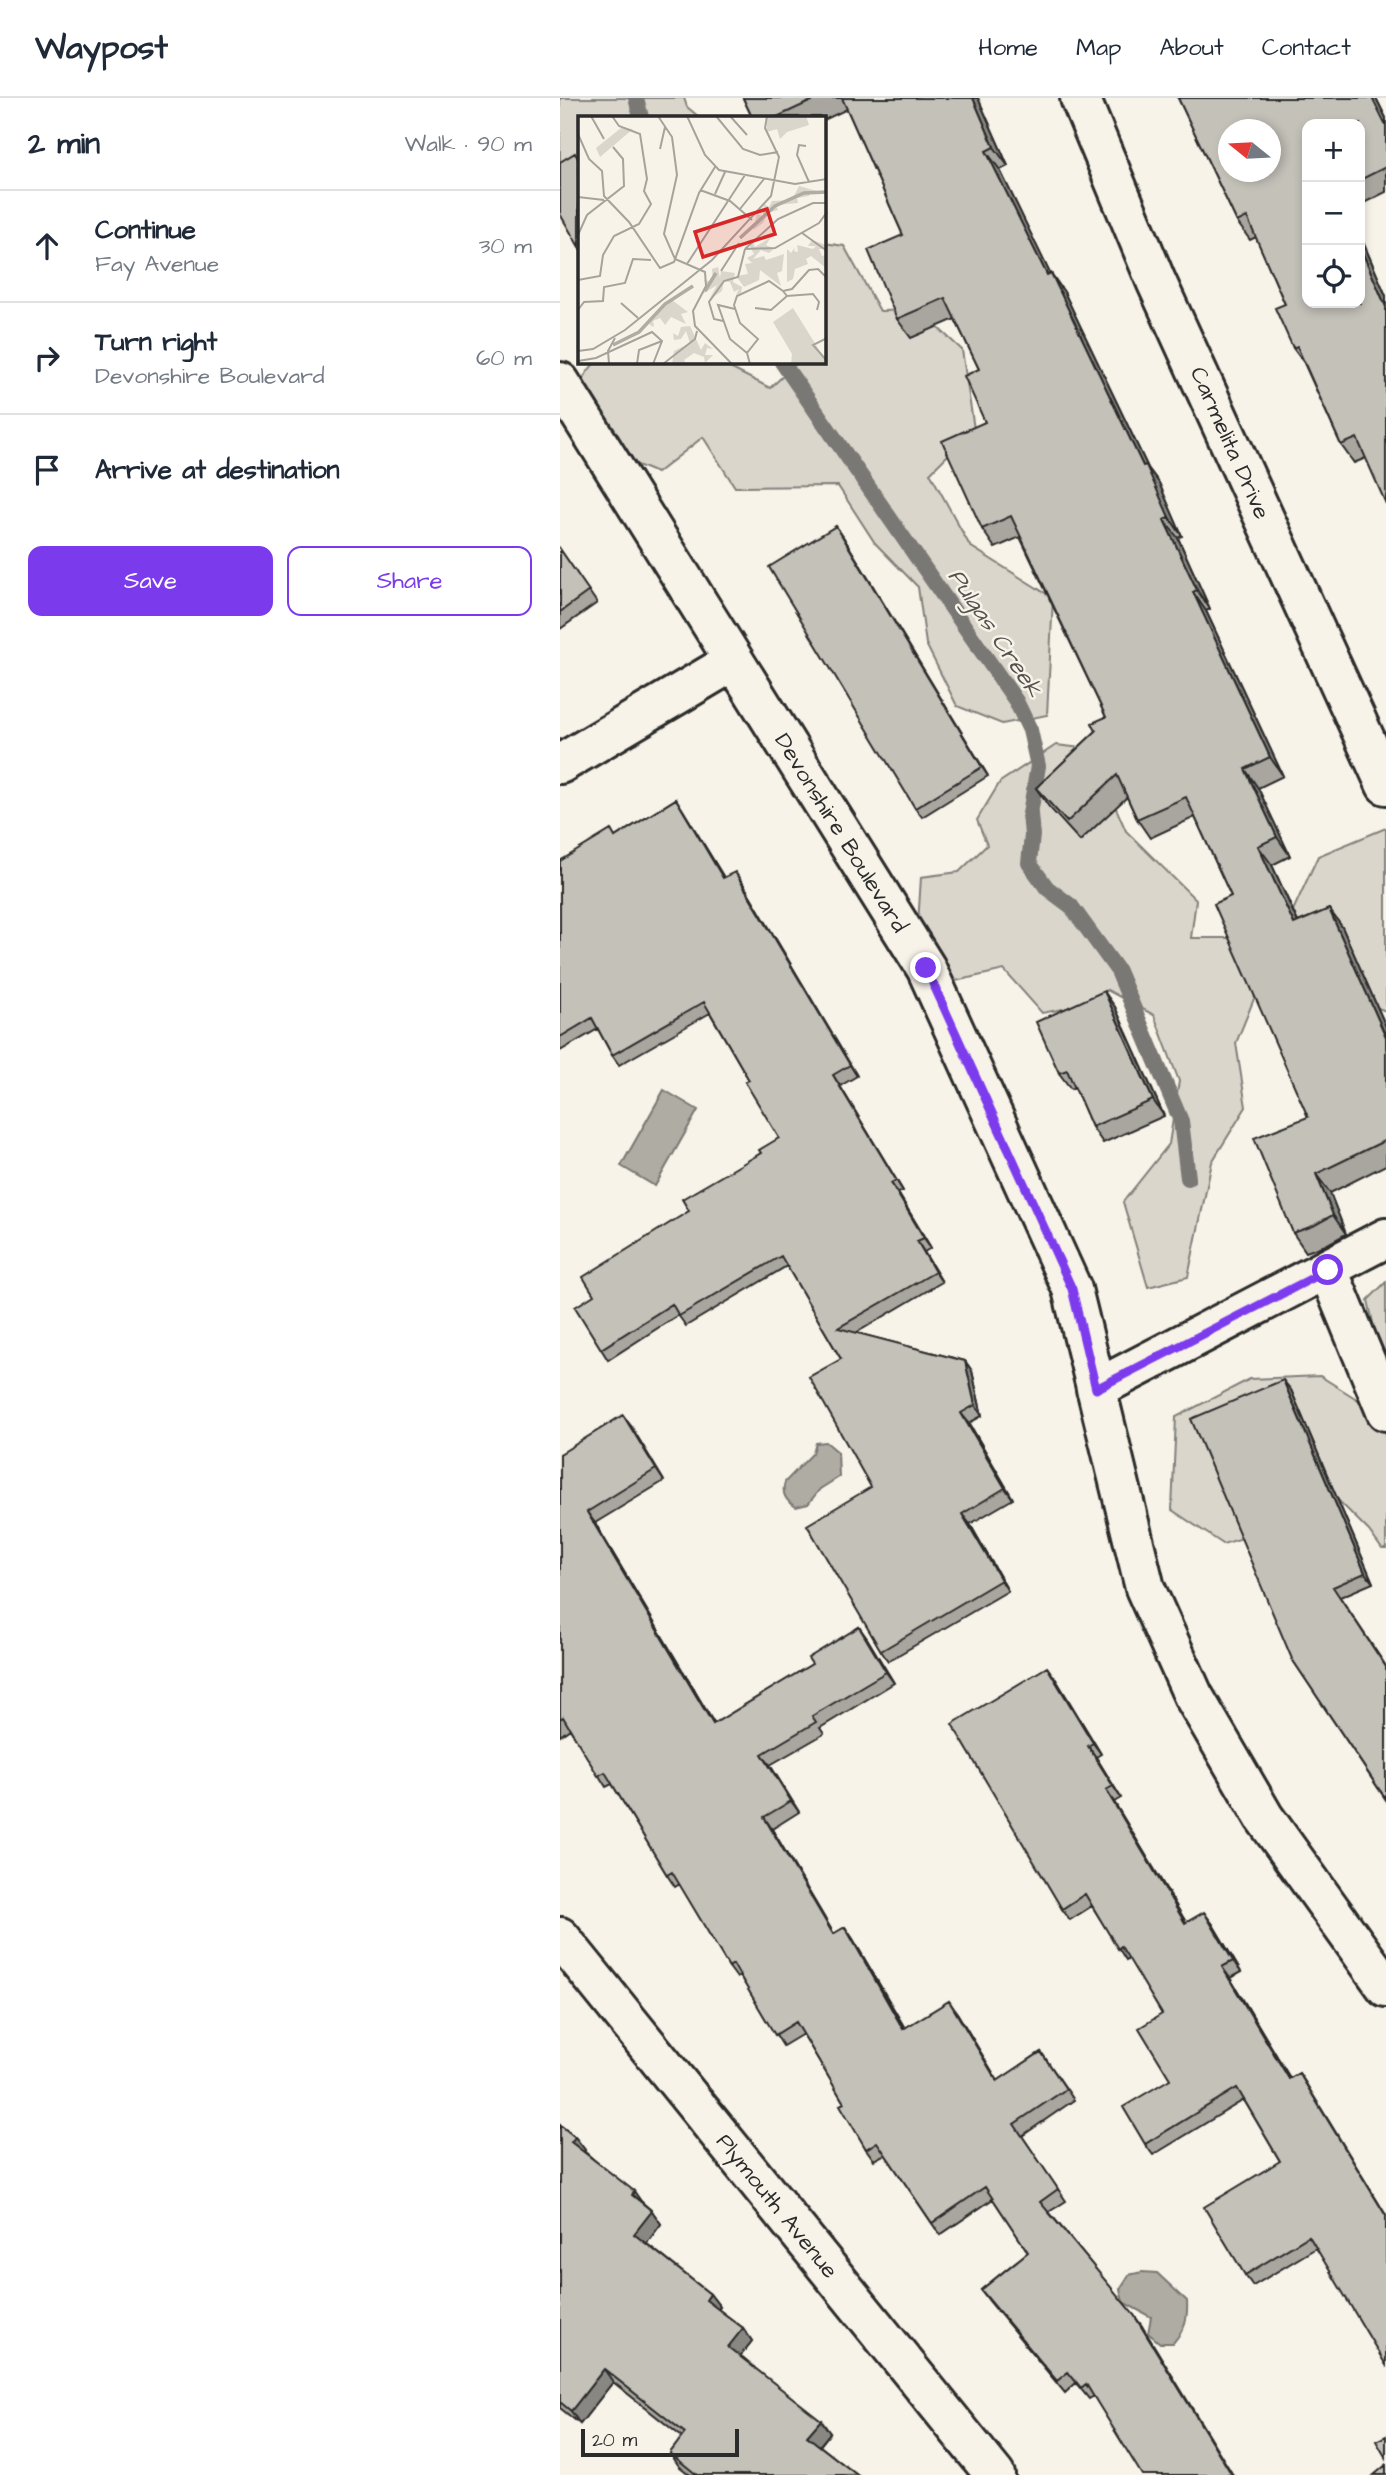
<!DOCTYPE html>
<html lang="en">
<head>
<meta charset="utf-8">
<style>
	:root { --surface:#fff; --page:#f2f2f3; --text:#1f2937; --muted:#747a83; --line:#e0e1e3; --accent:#7c3aed }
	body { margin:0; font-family:"Architects Daughter",sans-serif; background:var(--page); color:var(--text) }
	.controls { position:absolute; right:21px; top:21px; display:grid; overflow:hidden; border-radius:14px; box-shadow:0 4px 10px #0003 }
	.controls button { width:63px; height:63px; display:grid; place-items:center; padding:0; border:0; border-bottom:2px solid var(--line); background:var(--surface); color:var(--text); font:35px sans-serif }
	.compass { position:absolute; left:658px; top:21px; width:63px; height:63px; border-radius:50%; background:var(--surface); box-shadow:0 4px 10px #0003; rotate:288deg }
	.scale { position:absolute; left:21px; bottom:18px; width:158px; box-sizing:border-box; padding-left:7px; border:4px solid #2b2b2b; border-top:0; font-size:19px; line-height:24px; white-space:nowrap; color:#2b2b2b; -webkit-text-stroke:5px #f7f3e8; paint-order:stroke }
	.stop { position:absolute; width:21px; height:21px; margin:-16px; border:5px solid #7c3aed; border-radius:50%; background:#fff }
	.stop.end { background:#7c3aed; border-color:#fff; box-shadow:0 2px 7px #0008 }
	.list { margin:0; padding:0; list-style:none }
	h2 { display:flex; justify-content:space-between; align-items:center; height:91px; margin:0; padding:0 28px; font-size:30px }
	h2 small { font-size:23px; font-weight:400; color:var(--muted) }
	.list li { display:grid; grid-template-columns:46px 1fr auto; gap:21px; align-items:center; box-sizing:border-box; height:112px; padding:0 28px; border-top:2px solid var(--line) }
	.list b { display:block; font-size:26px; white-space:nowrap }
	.list p { margin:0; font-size:23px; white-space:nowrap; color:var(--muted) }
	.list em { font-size:23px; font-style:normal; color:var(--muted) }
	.actions { display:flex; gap:14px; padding:21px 28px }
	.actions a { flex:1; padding:16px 0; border:2px solid var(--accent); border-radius:14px; text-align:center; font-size:24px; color:var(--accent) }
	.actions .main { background:var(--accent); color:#fff }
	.icon { flex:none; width:38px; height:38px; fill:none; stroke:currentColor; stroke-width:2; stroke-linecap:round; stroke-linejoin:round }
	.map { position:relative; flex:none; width:826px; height:2377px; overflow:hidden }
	header { display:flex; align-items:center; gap:42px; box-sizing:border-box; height:98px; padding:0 35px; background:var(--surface); border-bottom:2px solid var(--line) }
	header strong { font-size:33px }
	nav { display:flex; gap:38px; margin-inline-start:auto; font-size:24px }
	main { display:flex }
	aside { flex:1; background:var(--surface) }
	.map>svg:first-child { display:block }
	.green { fill:#dad6cc; stroke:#82807c; stroke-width:2 }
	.water { fill:#afaca4; stroke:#7a7874; stroke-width:2 }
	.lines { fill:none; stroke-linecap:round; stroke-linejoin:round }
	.stream { stroke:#7a7874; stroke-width:16 }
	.minor-casing { stroke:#2b2b2b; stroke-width:44 }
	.minor { stroke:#f7f3e8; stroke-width:38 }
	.wall { fill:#a9a69f; stroke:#2b2b2b; stroke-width:2 }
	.shaded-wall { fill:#898782; stroke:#2b2b2b; stroke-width:2 }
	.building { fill:#c4c1b9; stroke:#2b2b2b; stroke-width:2; fill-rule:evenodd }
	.route { stroke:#7c3aed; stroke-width:9 }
	.labels { text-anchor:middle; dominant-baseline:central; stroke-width:5; stroke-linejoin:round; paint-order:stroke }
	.street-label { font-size:23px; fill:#2b2b2b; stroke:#f7f3e8 }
	.water-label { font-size:24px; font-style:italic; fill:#53524f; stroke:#f7f3e8 }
	.inset-river { fill:none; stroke:#afaca4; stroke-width:3.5 }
	.inset-road { fill:none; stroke:#a5a39c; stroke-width:2 }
	.view { fill:#d62828; fill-opacity:0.15; stroke:#d62828; stroke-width:3.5 }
	.inset-edge { fill:none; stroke:#2b2b2b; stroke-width:3.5 }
</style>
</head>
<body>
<header>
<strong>Waypost</strong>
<nav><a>Home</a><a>Map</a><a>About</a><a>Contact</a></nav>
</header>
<main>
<aside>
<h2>2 min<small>Walk · 90 m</small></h2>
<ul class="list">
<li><svg class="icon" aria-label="ahead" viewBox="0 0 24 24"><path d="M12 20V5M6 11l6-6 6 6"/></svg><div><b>Continue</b><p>Fay Avenue</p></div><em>30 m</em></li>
<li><svg class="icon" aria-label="right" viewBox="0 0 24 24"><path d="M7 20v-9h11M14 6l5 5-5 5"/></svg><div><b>Turn right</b><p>Devonshire Boulevard</p></div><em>60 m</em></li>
<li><svg class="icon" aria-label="arrive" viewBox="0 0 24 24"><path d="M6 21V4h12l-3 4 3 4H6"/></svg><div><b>Arrive at destination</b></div></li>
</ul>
<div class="actions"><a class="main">Save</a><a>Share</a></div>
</aside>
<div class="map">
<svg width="826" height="2377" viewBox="0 0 826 2377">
	<rect width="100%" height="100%" fill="#f7f3e8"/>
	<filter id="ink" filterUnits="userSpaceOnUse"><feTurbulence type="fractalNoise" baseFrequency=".0143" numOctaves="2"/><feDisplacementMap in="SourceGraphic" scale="14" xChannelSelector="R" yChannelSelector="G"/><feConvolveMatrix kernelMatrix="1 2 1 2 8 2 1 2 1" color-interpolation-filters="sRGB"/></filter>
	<g filter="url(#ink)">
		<path class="green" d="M0,0H124L127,9L139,19H19V76L0,88Z
			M264,145L284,148L320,213L359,212L402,252L414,331L370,375L410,448L493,500L487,617L442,626L397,608L366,546L358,489L315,445L278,388L175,389L143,339L97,375L56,358L17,288L35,264H158L210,290L238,264H264Z
			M496,647L530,651L566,733L636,802L631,840H685L709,864L676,945L686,1009L652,1064L628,1179L588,1189L563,1104L609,1046L619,983L594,917L547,892L514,909L482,915L444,872L395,883L358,827L361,779L399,774L427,747L417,722L440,684Z
			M826,730V913L776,894L730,819L758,758Z
			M826,1184V1451H822L809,1433L750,1374L726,1427L663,1446L612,1412L616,1319L690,1281L760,1278L800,1303L817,1243L808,1202Z"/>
		<path class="water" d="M104,992L138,1012L95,1088L61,1068Z
			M266,1344L278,1354L279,1379L260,1391L248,1406L236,1409C226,1403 221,1396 225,1384L253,1355L256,1345Z
			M582,2174L597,2175L627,2203C628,2221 625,2231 613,2245H600L588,2235L591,2219L563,2204L560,2191L569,2177Z"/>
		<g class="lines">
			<path class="stream" d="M76,0L81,19
				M222,264L456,603L470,632L478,668L470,716L472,737L469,765L487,790L511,808L558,873L621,1023L628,1080"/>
			<g class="minor-casing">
				<path id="minor" d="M520,0L596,183L826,687
					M0,284L366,870L512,1191L585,1490L633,1597L704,1719L826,1889
					M0,666L174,563
					M768,1172L826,1313
					M536,1291L826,1140
					M0,1839L435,2377"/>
			</g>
			<use href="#minor" class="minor"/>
		</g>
		<path class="wall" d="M183,0H418L448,68L440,72L490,176L504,194L588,370L599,385L622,438L618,440L650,511L646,513L723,678L698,690L730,758L712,767L738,824L769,811L782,829L826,929V1067L770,1095L786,1136L766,1147L746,1154L733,1135L748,1019L671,798L635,719L590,740L577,721L567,699L520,743L489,709L476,690L536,633L546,619L460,439L435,450L422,431L425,324L419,271L395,221L351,240L337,221L343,137L287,11L264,22V19H192Z
			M618,0H816L826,20V94L800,107V26H747L800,205V137L826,198L806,360L794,365L781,347L744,265L733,250L725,206L696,139L690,142L677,124Z
			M282,437L428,678L362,719L355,710Z
			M0,451L37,505L0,531Z
			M116,701L164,780L182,784L297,978L280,988L343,1093L338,1095L371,1150L364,1154L382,1184L296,1235L405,1263L412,1273L422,1318L409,1325L453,1401L410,1426L448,1493L328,1563L321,1553L311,1389L281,1261L227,1168L126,1228L118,1217L48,1262L41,1251L34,1197L129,1113L219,1040L189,982L150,915L59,967L52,957L38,931L0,953V763L55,739Z
			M555,909L604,1018L543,1045L532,1029L515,989L511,991L499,975Z
			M731,1292L813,1485L780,1499L826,1568V1702L732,1561Z
			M71,1328L104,1383L35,1425L154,1626L252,1566L299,1529L334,1585L260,1630L264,1636L210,1667L239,1714L212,1731L274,1836L285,1829L293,1841L345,1930L397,1915L438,1983L481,1954L514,2002L462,2038L506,2103L489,2114L582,2228L534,2298L529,2301L516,2285L505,2295L429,2203L421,2192L468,2154L433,2101L380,2137L325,2056L314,2062L306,2051L284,2005L243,1936L223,1948L180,1878L177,1880L169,1869L120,1786L115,1789L107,1777L52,1686L46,1689L10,1631L0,1638V1356Z
			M495,1580L541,1656L536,1659L561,1700L554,1704L626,1824L652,1825L681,1874L670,1880L730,1980L739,1975L747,1987L756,2150L693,2188L685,2177L720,2063L684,2002L593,2057L585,2046L610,1981L602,1916L569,1860L566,1862L532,1808L510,1822L502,1811Z
			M0,2027L15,2039L25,2052L24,2053L92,2113L101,2126L86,2145L150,2196L160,2209L158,2211L183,2230L192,2243L180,2258L270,2335L260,2348L297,2377H130L119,2368L110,2355L122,2339L53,2284L20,2326L0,2310Z"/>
		<path class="shaded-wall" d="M413,0H418L448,68L434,49Z
			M812,0H816L826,20V28Z
			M426,53L440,72L500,196L487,177Z
			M800,137L826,198V209L800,149Z
			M491,175L504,194L588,370L599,385L622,438L609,419L583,368Z
			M604,422L618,440L650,511L637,492Z
			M276,428L282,437L428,678L422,669Z
			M633,494L646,513L723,678L710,659Z
			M685,671L698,690L730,758L717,739Z
			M116,701L123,712L171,791L163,780Z
			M698,748L712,767L747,845L734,826Z
			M175,774L182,784L297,978L290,967Z
			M769,811L782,829L826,929V939Z
			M544,893L555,909L604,1018L593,1002Z
			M273,977L280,988L343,1093L336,1082Z
			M756,1076L770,1095L786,1136L773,1117Z
			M331,1085L338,1095L371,1150L364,1140Z
			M357,1143L364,1154L382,1184L375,1174Z
			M405,1263L412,1273L422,1318L415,1307Z
			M723,1282L731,1292L813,1485L805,1475Z
			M401,1315L409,1325L453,1401L445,1390Z
			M63,1317L71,1328L104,1383L96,1371Z
			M27,1414L35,1425L161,1637L153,1626Z
			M402,1416L410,1426L448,1493L441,1482Z
			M299,1529L307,1540L334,1585L326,1574Z
			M487,1569L495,1580L541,1656L533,1645Z
			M528,1648L536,1659L561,1700L553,1688Z
			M202,1656L210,1667L239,1714L231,1703Z
			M546,1692L554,1704L633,1836L625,1825Z
			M204,1719L212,1731L281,1848L273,1836Z
			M644,1814L652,1825L681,1874L673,1863Z
			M285,1829L293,1841L351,1942L343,1931Z
			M662,1869L670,1880L737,1992L729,1981Z
			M389,1903L397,1915L445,1995L437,1983Z
			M739,1975L747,1987L826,2117V2118Z
			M15,2039L25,2052L21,2057L11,2044Z
			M74,2093L83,2106L72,2097Z
			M92,2113L101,2126L84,2149L74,2136Z
			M150,2196L160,2209L155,2215L146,2202Z
			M574,2217L582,2228L673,2377H672Z
			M183,2230L192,2243L177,2262L168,2249Z
			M44,2271L53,2284L20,2326L11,2313Z
			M261,2322L270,2335L257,2351L247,2338Z"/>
		<path class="building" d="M183,0H258L217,19H192Z
			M282,0H413L434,49L426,53L487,177L491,175L583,368L586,367L609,419L604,422L637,492L633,494L710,659L685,671L717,739L698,748L734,826L769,811L826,939V1042L756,1076L773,1117L753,1128L733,1135L694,1040L748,1019L654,806L671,798L626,699L577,721L557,677L507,724L476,690L536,633L532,625L546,619L451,418L422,431L382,343L425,324L404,278L419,271L385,200L337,221L308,152L343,137Z
			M618,0H812L826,28V69L800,82V26H747V205H800V149L826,209V406L797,340L781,347L737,248L733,250L715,210L725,206L687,119L677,124ZM668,32H710V74H668Z
			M15,55L19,62V149L0,116V64Z
			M276,428L422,669L355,710L209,469Z
			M0,451L29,493L0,514Z
			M116,701L163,780L175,774L290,967L273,977L336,1082L331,1085L364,1140L357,1143L375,1174L278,1230L405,1263L415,1307L401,1315L445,1390L402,1416L441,1482L321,1553L247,1427L311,1389L249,1279L281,1261L221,1158L119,1218L112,1206L41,1251L15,1209L34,1197L23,1179L129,1113L122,1101L201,1055L199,1052L219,1040L185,984L189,982L144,904L52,957L32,920L0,939V763L51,732L55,739Z
			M544,893L593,1002L532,1029L507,972L499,975L476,924Z
			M723,1282L805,1475L773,1489L826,1569V1700L819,1691L732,1561L631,1321Z
			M63,1317L96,1371L27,1414L153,1626L252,1566L248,1560L299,1529L326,1574L252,1618L256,1624L202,1656L231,1703L204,1719L273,1836L285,1829L343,1931L389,1903L437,1983L481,1954L506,1991L454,2026L498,2091L480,2104L574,2217L672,2377H582L526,2286L521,2290L508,2274L497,2283L421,2192L468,2154L425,2089L372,2125L317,2044L306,2051L280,2007L284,2005L236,1924L215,1937L173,1866L169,1869L112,1774L107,1777L45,1674L38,1678L3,1619L0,1621V1356Z
			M487,1569L533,1645L528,1648L553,1688L546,1692L625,1825L644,1814L673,1863L662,1869L729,1981L739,1975L826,2118V2267L749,2138L685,2177L644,2109L720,2063L677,1990L585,2046L563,2009L610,1981L579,1930L602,1916L561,1848L558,1851L525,1796L502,1811L392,1626Z
			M0,2027L15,2039L11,2044L74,2093L72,2097L92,2113L74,2136L150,2196L146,2202L183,2230L168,2249L261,2322L247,2338L297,2377H137L110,2355L125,2335L44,2271L11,2313L0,2304Z
			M826,2338V2360L816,2343Z
			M826,2367V2377H814Z"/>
	</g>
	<g class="lines" filter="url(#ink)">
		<path class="route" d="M366,870L512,1191L536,1291L768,1172"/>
	</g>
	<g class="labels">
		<g class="street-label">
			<text transform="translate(670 345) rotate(66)">Carmelita Drive</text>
			<text transform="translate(281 735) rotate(58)">Devonshire Boulevard</text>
			<text transform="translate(217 2108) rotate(51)">Plymouth Avenue</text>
		</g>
		<g class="water-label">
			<text transform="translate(435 535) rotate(56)">Pulgas Creek</text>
		</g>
	</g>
	<g transform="translate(18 18)">
		<rect width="248" height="248" fill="#f7f3e8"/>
		<path d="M188,0H228L231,9L209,16L202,23L199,13L189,16ZM43,12L55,13L22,41L18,32ZM221,70L246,77L232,76L231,80L219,82L220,87L198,89L200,94L190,97L185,107L175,114L179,98L185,100L186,88L191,91L194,85L214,84ZM193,121L188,129L196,133L191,137L183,134L175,143L186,140L188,144L206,138L204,155L199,157L203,170L182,154L181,164L166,171L158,160L170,158L167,148L174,147L169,142L176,138L169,125L173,123L177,131ZM234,124L248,129V133H241L244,140L248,139V152L233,140L228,143L230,148L217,153L215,163L209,166V133L213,137L217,131L216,135L220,136L219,129L235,133L238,130H230ZM140,151L142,162L143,155L157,157L155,166L164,171L163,177L158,179L161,173L156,176L152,166L146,165L144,175L131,184L139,169L123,179L129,169L126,164L135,166L134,153ZM94,184L110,196L103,198L108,208L93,201L87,209L82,202L75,205L76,211L72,209L70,204ZM215,192L248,245V248H213L214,238L195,206ZM112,210L123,234L127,227L135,233L129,232L127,239H135L127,247L126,241L116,237L106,244L108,248H94L96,235L112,227L108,215L103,223L96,224L95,217L100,220L103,211Z" fill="#dad6cc"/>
		<path class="inset-river" d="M162,122L197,90L226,77L249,76M127,175L138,157M35,229L61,216L87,188L115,170"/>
		<path class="inset-road" d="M13,0L26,23M80,0L94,21L99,59L86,118L97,143L127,156L128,170L115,195L117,210L154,248M109,0L127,39L141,54L217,68L249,63M138,0L165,33L182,39L200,36M152,0L169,19M0,18L11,43L24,55L26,80L51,106L82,152L96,146L121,77L137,51M228,30L221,29L219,39L231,66M82,33L87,11M122,74L152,85L174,104M137,78L147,56M0,81L26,84M162,93L186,63M224,117L249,135M0,119L9,99L46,70L45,43L35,31M167,133L200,103L235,87H249M167,133L197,132L241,107L249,96M109,148L167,59M143,155L161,127M0,164L22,160L25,139L36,120L61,108L73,88L66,75L69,63L62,18L41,10L34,0M205,175L209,180L235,178L241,186L239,194M43,187L60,202M177,192L193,194L209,180M157,193L140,189L152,223L169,237M0,194L6,186L25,185L26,171L47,167L55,143L73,144M145,205L136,203L131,186L146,165L160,161L167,133M249,222L235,229L249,245M0,235L15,233L47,214L134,144L193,80L201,41L187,12L189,0M0,245L18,242L74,216L84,225L75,248M31,248L30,235L37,222M59,248L61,234L84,225M85,248L117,223L119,215M172,248L169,237L180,223L162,207L156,189L159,180L191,165L205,175L214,173L231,154L240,153L249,162"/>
		<path class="view" d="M189,93L197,118L125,141L117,116Z"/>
		<rect width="248" height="248" class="inset-edge"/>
	</g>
</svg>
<div class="controls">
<button>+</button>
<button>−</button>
<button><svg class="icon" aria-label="locate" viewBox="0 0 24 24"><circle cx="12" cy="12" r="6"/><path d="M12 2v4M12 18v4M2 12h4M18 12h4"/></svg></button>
</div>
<svg class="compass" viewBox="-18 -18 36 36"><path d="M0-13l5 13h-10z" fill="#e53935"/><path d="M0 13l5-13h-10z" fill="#747a83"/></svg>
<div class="scale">20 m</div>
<div class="stop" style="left:768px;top:1172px"></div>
<div class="stop end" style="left:366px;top:870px"></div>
</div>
</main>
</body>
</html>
